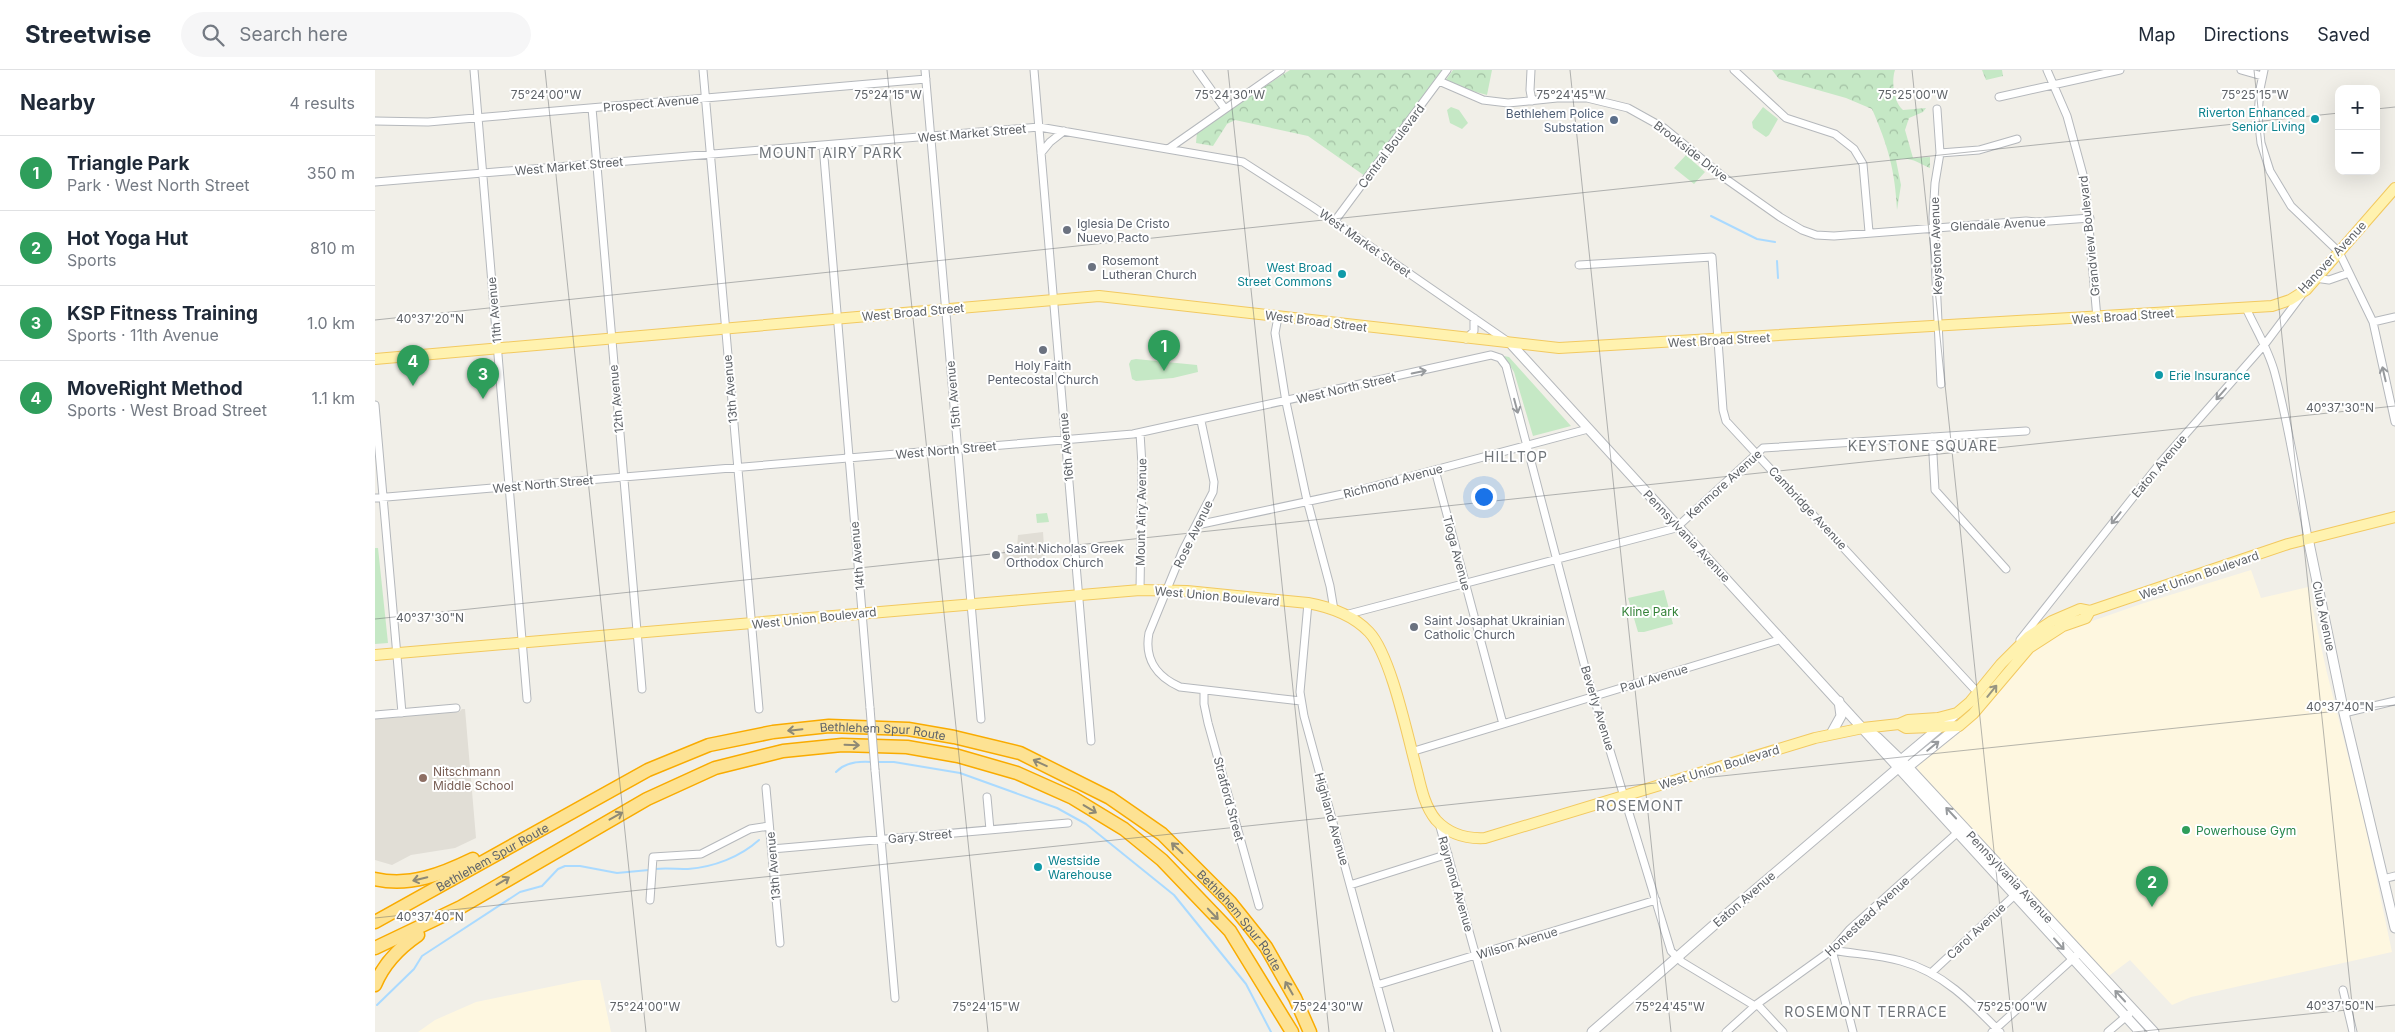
<!DOCTYPE html>
<html lang="en">
<head>
<meta charset="utf-8">
<style>
	:root { --surface:#fff; --page:#f6f6f7; --text:#1f2937; --muted:#747a83; --line:#e0e1e3; --accent:#db2777 }
	body { margin:0; font-family:Inter,sans-serif; background:var(--page); color:var(--text) }
	.controls { position:absolute; right:15px; top:15px; display:grid; overflow:hidden; border-radius:10px; box-shadow:0 5px 20px #0002 }
	.controls button { width:45px; height:45px; display:grid; place-items:center; padding:0; border:0; border-bottom:1px solid var(--line); background:var(--surface); color:var(--text); font:25px sans-serif }
	.you { position:absolute; left:1108px; top:426px; width:18px; height:18px; margin:-12px; border:4px solid #fff; border-radius:50%; background:#1a73e8; box-shadow:0 0 0 8px #1a73e833 }
	.badge { display:grid; place-items:center; width:32px; height:32px; border-radius:50%; background:var(--accent); color:#fff; font-size:16px; font-weight:700 }
	.pin { position:absolute; translate:-50% -41px; filter:drop-shadow(0 1px 2px #0008) }
	.pin::after { content:''; position:absolute; top:26px; width:18px; height:15px; background:inherit; clip-path:polygon(0 0,100% 0,50% 100%) }
	.list { margin:0; padding:0; list-style:none }
	h2 { display:flex; justify-content:space-between; align-items:center; height:65px; margin:0; padding:0 20px; font-size:21px }
	h2 small { font-size:16px; font-weight:400; color:var(--muted) }
	.list li { display:grid; grid-template-columns:32px 1fr auto; gap:15px; align-items:center; box-sizing:border-box; height:75px; padding:0 20px; border-top:1px solid var(--line) }
	.list b { display:block; font-size:19px; white-space:nowrap }
	.list p { margin:0; font-size:16px; white-space:nowrap; color:var(--muted) }
	.list em { font-size:16px; font-style:normal; color:var(--muted) }
	.icon { flex:none; width:28px; height:28px; fill:none; stroke:currentColor; stroke-width:2; stroke-linecap:round; stroke-linejoin:round }
	.map { position:relative; flex:none; width:2020px; height:962px; overflow:hidden }
	header { display:flex; align-items:center; gap:30px; box-sizing:border-box; height:70px; padding:0 25px; background:var(--surface); border-bottom:1px solid var(--line) }
	header strong { font-size:24px }
	nav { display:flex; gap:28px; margin-inline-start:auto; font-size:18px }
	.search { width:350px; height:45px; background:var(--page); display:flex; align-items:center; gap:12px; box-sizing:border-box; padding:0 18px; border-radius:28px; color:var(--muted); font-size:19px }
	main { display:flex }
	aside { flex:1; background:var(--surface) }
	.map>svg:first-child { display:block }
	.commercial { fill:#fef7e0 }
	.education { fill:#e1ded6 }
	.forest { fill:url(#forest-crowns) }
	.park { fill:#c5e8c5 }
	.lines { fill:none; stroke-linecap:round; stroke-linejoin:round }
	.stream { stroke:#aadaff; stroke-width:2 }
	.minor-casing { stroke:#b5b8bc; stroke-width:9 }
	.tertiary-casing { stroke:#b5b8bc; stroke-width:11 }
	.primary-casing { stroke:#f2c960; stroke-width:12 }
	.motorway-casing { stroke:#f9ab00; stroke-width:15 }
	.minor { stroke:#fff; stroke-width:7 }
	.tertiary { stroke:#fff; stroke-width:9 }
	.primary { stroke:#fff2af; stroke-width:10 }
	.motorway { stroke:#fde293; stroke-width:12 }
	.minor-bridge-casing { stroke:#b5b8bc; stroke-width:9; stroke-linecap:butt }
	.minor-bridge { stroke:#fff; stroke-width:7 }
	.oneway { stroke:#979a9d }
	.oneway2 { stroke:#979581 }
	.oneway3 { stroke:#8e8975 }
	.ticks { fill:none; stroke:#5f6368; stroke-width:1; stroke-opacity:0.45 }
	.culture-dot { fill:#0f9aa8; stroke:#fff; stroke-width:2 }
	.service-dot { fill:#5c6f8a; stroke:#fff; stroke-width:2 }
	.worship-dot { fill:#6b7280; stroke:#fff; stroke-width:2 }
	.education-dot { fill:#8d6e63; stroke:#fff; stroke-width:2 }
	.leisure-dot { fill:#2e9e5b; stroke:#fff; stroke-width:2 }
	.labels { text-anchor:middle; dominant-baseline:central; stroke-width:4; stroke-linejoin:round; paint-order:stroke }
	.street-label { font-size:12px; fill:#5f6368; stroke:#fff }
	.culture-label { font-size:12px; fill:#0d838f; stroke:#fff; text-anchor:end }
	.service-label { font-size:12px; fill:#4e5e75; stroke:#fff; text-anchor:end }
	.worship-label { font-size:12px; fill:#5b616d; stroke:#fff; text-anchor:start }
	.park-label { font-size:12px; fill:#348238; stroke:#fff }
	.education-label { font-size:12px; fill:#785e54; stroke:#fff; text-anchor:start }
	.leisure-label { font-size:12px; fill:#27864d; stroke:#fff; text-anchor:start }
	.neighbourhood-label { font-size:14px; letter-spacing:1px; fill:#70757a; stroke:#fff }
	.ticks-label { font-size:12px; text-anchor:middle; fill:#5f6368; stroke:#fff; stroke-width:4; stroke-linejoin:round; paint-order:stroke }
</style>
</head>
<body>
<header>
<strong>Streetwise</strong>
<div class="search"><svg class="icon" aria-label="search" viewBox="0 0 24 24"><circle cx="10" cy="10" r="6"/><path d="M15 15l6 6"/></svg>Search here</div>
<nav><a>Map</a><a>Directions</a><a>Saved</a></nav>
</header>
<main>
<aside>
<h2>Nearby<small>4 results</small></h2>
<ul class="list">
<li><span class="badge" style="background:#2e9e5b">1</span><div><b>Triangle Park</b><p>Park · West North Street</p></div><em>350 m</em></li>
<li><span class="badge" style="background:#2e9e5b">2</span><div><b>Hot Yoga Hut</b><p>Sports</p></div><em>810 m</em></li>
<li><span class="badge" style="background:#2e9e5b">3</span><div><b>KSP Fitness Training</b><p>Sports · 11th Avenue</p></div><em>1.0 km</em></li>
<li><span class="badge" style="background:#2e9e5b">4</span><div><b>MoveRight Method</b><p>Sports · West Broad Street</p></div><em>1.1 km</em></li>
</ul>
</aside>
<div class="map">
<svg width="2020" height="962" viewBox="0 0 2020 962">
	<defs>
		<pattern id="forest-crowns" width="20" height="18" patternUnits="userSpaceOnUse" patternTransform="scale(1.25)"><rect width="20" height="18" fill="#c5e8c5"/><path d="M2 6a3 3 0 1 1 6 0M12 15a3 3 0 1 1 6 0" fill="none" stroke="#a3c0a4"/></pattern>
	</defs>
	<rect width="100%" height="100%" fill="#f1efe8"/>
	<path class="commercial" d="M1876,500L1886,528L1933,517L1952,603L1988,745L2017,882L1816,927L1797,935L1755,890L1731,908L1547,706L1542,698L1543,694L1657,580L1680,564L1766,534Z
		M208,910H225L236,962H43L60,950L101,932Z"/>
	<path class="education" d="M668,462L670,491L629,494L628,480L642,477L643,465Z
		M87,639H90L101,768L80,778L36,785L17,795L0,790V649L84,642Z"/>
	<path class="forest" d="M915,0H1067L990,106L933,66L860,50L852,54L838,76L821,73L822,62L834,53Z
		M1078,0H1117L1112,25L1090,19L1070,11Z
		M1397,0H1520C1516,11 1519,33 1528,40L1551,38L1548,42L1534,48L1530,60L1538,88L1555,87V98C1542,93 1536,86 1521,90L1526,115L1522,140C1520,100 1513,76 1497,39L1471,28L1404,9Z
		M1607,0H1627L1628,6L1611,10Z"/>
	<path class="park" d="M1076,37L1084,40L1093,53L1087,59L1075,53L1072,40Z
		M1388,37L1403,49L1394,65L1391,67L1378,58L1377,52Z
		M1311,85L1330,102L1319,114L1299,98Z
		M1129,286L1134,287L1196,356L1158,366L1139,302Z
		M761,289L822,295L823,302L798,308L761,311L757,309L754,294L756,290Z
		M672,443L674,452L662,453L661,444Z
		M0,478H3L13,573L0,574Z
		M1289,520L1298,554L1269,562H1263L1253,528Z"/>
	<g class="lines">
		<path class="stream" d="M1336,146L1382,169L1400,172
			M1402,191L1403,208
			M501,692H519L585,703L682,738L711,754L799,825L871,914L896,962
			M461,702C470,692 484,691 497,692
			M279,799C290,798 302,799 313,799C339,797 365,787 384,770
			M2,935L39,899L47,886L145,822L167,816L183,799L190,796H205L242,803L274,800"/>
		<g class="minor-casing">
			<path id="minor" d="M99,0L152,629
				M328,0L384,639
				M550,0L606,649
				M659,0L716,671
				M822,0L850,39
				M1156,0L1155,20L1157,31
				M1359,0L1411,48L1460,64L1479,79L1488,94L1494,162
				M1672,0L1692,46L1710,112L1722,248
				M1866,0L1887,6
				M1889,0L1885,19L1883,46L1886,73L1895,101L1916,136L1964,182L1998,252L2020,352
				M1064,11L1108,30L1133,33L1182,28H1212L1253,38L1289,58L1351,109L1405,147L1427,160L1441,165L1459,166L1651,151L1661,152L1715,148
				M1624,27L1745,0
				M217,38L267,619
				M1562,39L1565,83L1560,113L1558,147L1566,314
				M0,51L53,52L551,9
				M448,75L495,638
				M793,79L906,0
				M666,83L675,72L689,61
				M1565,83L1604,80L1642,69
				M0,112L664,57L868,92L938,137L1132,271
				M959,152L1072,0
				M1204,195L1337,187L1348,340L1351,351L1603,623
				M1940,208L1954,210L1974,203
				M1871,238C1881,260 1894,280 1900,304C1914,357 1923,414 1933,468
				M903,247L900,263L911,332L931,426L955,516L959,540
				M1998,252L2020,247
				M1091,269L1099,261V248
				M0,335L27,643
				M826,351L839,412L838,422L808,480L774,563C769,589 782,607 805,617L926,631
				M765,363L767,395L765,520
				M1557,367L1560,420L1631,499
				M1060,400L1128,654
				M0,428L758,364L1116,285L1125,288L1131,296L1212,605L1296,881L1307,892L1380,936
				M822,455L977,422L1213,359
				M933,533L925,622L929,646L1015,962
				M970,545L1301,458L1388,378L1651,361
				M1645,570L1786,392L1890,274L1926,226
				M829,621V634L833,653L884,836
				M1969,643L2020,631
				M0,645L81,638
				M1036,682L1407,569
				M500,700L520,928
				M391,718L405,873
				M612,727L615,760
				M1064,753L1122,962
				M397,779L693,753
				M2008,809L2020,806
				M975,815L1073,784
				M275,830L278,787L326,784L375,759L394,756
				M1556,903L1642,823
				M1002,915L1281,830
				M1968,920L1978,962
				M1382,934L1408,962
				M1351,962L1382,934L1457,880L1475,859L1582,763
				M1478,962L1457,880C1480,884 1504,885 1526,891C1567,902 1596,932 1625,962
				M1617,962L1702,885
				M1733,962L1754,944"/>
		</g>
		<g class="tertiary-casing">
			<path id="tertiary" d="M1137,275L1765,962
				M1933,468L1969,643L2020,858
				M1492,660L1503,668L1533,697L1779,962
				M1456,664L1466,646L1464,631
				M1528,697H1533L1584,656
				M1217,962L1339,855L1523,698L1526,690L1582,643"/>
		</g>
		<g class="primary-casing">
			<path id="primary" d="M0,289L724,226L1184,278L1897,236L1915,230L1931,220L2020,118
				M0,585L765,520L812,521L933,533C955,537 978,545 994,562C1016,585 1033,668 1042,701C1046,718 1050,737 1061,750C1074,764 1092,769 1110,768L1440,668L1488,658L1524,654L1533,650L1563,648L1582,643L1595,632L1626,594L1653,567L1677,551L1705,539L1715,541L1913,474L2020,447
				M1524,654L1531,658L1584,656L1598,644L1654,578L1688,556L1711,548L1715,541"/>
		</g>
		<g class="motorway-casing">
			<g id="motorway">
				<path d="M0,809C35,817 67,804 98,789"/>
				<path id="s1" d="M0,852L273,700L334,675L398,662L454,656L533,659L579,667L645,683L735,728L787,764L855,832L891,877L920,928L935,962"/>
				<path d="M0,878L86,837L272,729L340,698L408,681L467,675L532,677L583,686L642,703L698,728L749,759L787,790L855,861L917,962"/>
				<path d="M0,915C9,893 24,878 43,865"/>
			</g>
		</g>
		<use href="#minor" class="minor"/>
		<use href="#tertiary" class="tertiary"/>
		<use href="#primary" class="primary"/>
		<use href="#motorway" class="motorway"/>
		<g class="minor-bridge-casing">
			<path id="minor-bridge" d="M495,638L500,700"/>
		</g>
		<use href="#minor-bridge" class="minor-bridge"/>
	</g>
	<defs><path id="oneway-shaft" d="M-6 0H5M1.5-3L5.5 0L1.5 3" fill="none" stroke-width="1.6" stroke-linecap="round" stroke-linejoin="round" transform="scale(1.25)"/></defs>
	<g class="oneway">
		<use href="#oneway-shaft" transform="translate(1044 302) rotate(-12)"/>
		<use href="#oneway-shaft" transform="translate(2009 304) rotate(-103)"/>
		<use href="#oneway-shaft" transform="translate(1846 324) rotate(131)"/>
		<use href="#oneway-shaft" transform="translate(1141 336) rotate(75)"/>
		<use href="#oneway-shaft" transform="translate(1741 448) rotate(129)"/>
		<use href="#oneway-shaft" transform="translate(1558 676) rotate(-39)"/>
		<use href="#oneway-shaft" transform="translate(1576 743) rotate(-133)"/>
		<use href="#oneway-shaft" transform="translate(1684 874) rotate(48)"/>
		<use href="#oneway-shaft" transform="translate(1745 926) rotate(-133)"/>
	</g>
	<use class="oneway2" href="#oneway-shaft" transform="translate(1617 621) rotate(-51)"/>
	<g class="oneway3">
		<use href="#oneway-shaft" transform="translate(420 660) rotate(174)"/>
		<use href="#oneway-shaft" transform="translate(477 675) rotate(2)"/>
		<use href="#oneway-shaft" transform="translate(665 693) rotate(-155)"/>
		<use href="#oneway-shaft" transform="translate(715 739) rotate(31)"/>
		<use href="#oneway-shaft" transform="translate(241 746) rotate(-29)"/>
		<use href="#oneway-shaft" transform="translate(802 778) rotate(-137)"/>
		<use href="#oneway-shaft" transform="translate(45 809) rotate(167)"/>
		<use href="#oneway-shaft" transform="translate(128 811) rotate(-31)"/>
		<use href="#oneway-shaft" transform="translate(838 844) rotate(46)"/>
		<use href="#oneway-shaft" transform="translate(914 918) rotate(-120)"/>
	</g>
	<path class="ticks" d="M170,0L271,962M512,0L613,962M853,0L954,962M1195,0L1296,962M1537,0L1638,962M1879,0L1980,962M2001,39L2020,37M0,250L1964,43M0,549L2020,336M0,848L2020,635M1759,962L2020,935"/>
	<g class="culture-dot">
		<circle cx="1940" cy="49" r="5"/>
		<circle cx="967" cy="204" r="5"/>
		<circle cx="1784" cy="305" r="5"/>
		<circle cx="663" cy="797" r="5"/>
	</g>
	<circle class="service-dot" cx="1239" cy="50" r="5"/>
	<g class="worship-dot">
		<circle cx="692" cy="160" r="5"/>
		<circle cx="717" cy="197" r="5"/>
		<circle cx="668" cy="280" r="5"/>
		<circle cx="621" cy="485" r="5"/>
		<circle cx="1039" cy="557" r="5"/>
	</g>
	<circle class="education-dot" cx="48" cy="708" r="5"/>
	<circle class="leisure-dot" cx="1811" cy="760" r="5"/>
	<g class="labels">
		<g class="street-label">
			<text transform="translate(276 33) rotate(-5)">Prospect Avenue</text>
			<text transform="translate(597 63) rotate(-5)">West Market Street</text>
			<text transform="translate(1016 76) rotate(-53)">Central Boulevard</text>
			<text transform="translate(1316 81) rotate(38)">Brookside Drive</text>
			<text transform="translate(194 96) rotate(-5)">West Market Street</text>
			<text transform="translate(1623 154) rotate(-3)">Glendale Avenue</text>
			<text transform="translate(1714 166) rotate(-96)">Grandview Boulevard</text>
			<text transform="translate(990 173) rotate(35)">West Market Street</text>
			<text transform="translate(1561 176) rotate(-92)">Keystone Avenue</text>
			<text transform="translate(1957 187) rotate(-47)">Hanover Avenue</text>
			<text transform="translate(119 240) rotate(-95)">11th Avenue</text>
			<text transform="translate(538 242) rotate(-5)">West Broad Street</text>
			<text transform="translate(1748 246) rotate(-4)">West Broad Street</text>
			<text transform="translate(941 251) rotate(7)">West Broad Street</text>
			<text transform="translate(1344 270) rotate(-3)">West Broad Street</text>
			<text transform="translate(971 318) rotate(-13)">West North Street</text>
			<text transform="translate(355 319) rotate(-95)">13th Avenue</text>
			<text transform="translate(578 325) rotate(-95)">15th Avenue</text>
			<text transform="translate(241 329) rotate(-95)">12th Avenue</text>
			<text transform="translate(691 377) rotate(-95)">16th Avenue</text>
			<text transform="translate(571 380) rotate(-5)">West North Street</text>
			<text transform="translate(1784 396) rotate(-50)">Eaton Avenue</text>
			<text transform="translate(1018 411) rotate(-15)">Richmond Avenue</text>
			<text transform="translate(168 414) rotate(-5)">West North Street</text>
			<text transform="translate(1349 414) rotate(-42)">Kenmore Avenue</text>
			<text transform="translate(1433 438) rotate(47)">Cambridge Avenue</text>
			<text transform="translate(766 442) rotate(-89)">Mount Airy Avenue</text>
			<text transform="translate(818 464) rotate(-64)">Rose Avenue</text>
			<text transform="translate(1312 466) rotate(47)">Pennsylvania Avenue</text>
			<text transform="translate(1082 483) rotate(75)">Tioga Avenue</text>
			<text transform="translate(482 486) rotate(-95)">14th Avenue</text>
			<text transform="translate(1824 505) rotate(-19)">West Union Boulevard</text>
			<text transform="translate(842 526) rotate(5)">West Union Boulevard</text>
			<text transform="translate(1949 546) rotate(78)">Club Avenue</text>
			<text transform="translate(439 548) rotate(-6)">West Union Boulevard</text>
			<text transform="translate(1279 608) rotate(-17)">Paul Avenue</text>
			<text transform="translate(1223 638) rotate(73)">Beverly Avenue</text>
			<text stroke="none"><textPath href="#s1" startOffset="554">Bethlehem Spur Route</textPath></text>
			<text transform="translate(1344 697) rotate(-17)">West Union Boulevard</text>
			<text transform="translate(854 729) rotate(75)">Stratford Street</text>
			<text transform="translate(957 749) rotate(74)">Highland Avenue</text>
			<text transform="translate(545 766) rotate(-5)">Gary Street</text>
			<text stroke="none"><textPath href="#s1" startOffset="134">Bethlehem Spur Route</textPath></text>
			<text transform="translate(398 796) rotate(-95)">13th Avenue</text>
			<text transform="translate(1635 807) rotate(47)">Pennsylvania Avenue</text>
			<text transform="translate(1081 814) rotate(74)">Raymond Avenue</text>
			<text transform="translate(1369 829) rotate(-41)">Eaton Avenue</text>
			<text transform="translate(1492 846) rotate(-43)">Homestead Avenue</text>
			<text stroke="none"><textPath href="#s1" startOffset="974">Bethlehem Spur Route</textPath></text>
			<text transform="translate(1601 861) rotate(-43)">Carol Avenue</text>
			<text transform="translate(1142 873) rotate(-17)">Wilson Avenue</text>
		</g>
		<g class="culture-label">
			<text x="1930" y="42">Riverton Enhanced<tspan x="1930" dy="14">Senior Living</tspan></text>
			<text x="957" y="197">West Broad<tspan x="957" dy="14">Street Commons</tspan></text>
			<text x="1794" y="305" text-anchor="start">Erie Insurance</text>
			<text x="673" y="790" text-anchor="start">Westside<tspan x="673" dy="14">Warehouse</tspan></text>
		</g>
		<g class="service-label">
			<text x="1229" y="43">Bethlehem Police<tspan x="1229" dy="14">Substation</tspan></text>
		</g>
		<g class="worship-label">
			<text x="702" y="153">Iglesia De Cristo<tspan x="702" dy="14">Nuevo Pacto</tspan></text>
			<text x="727" y="190">Rosemont<tspan x="727" dy="14">Lutheran Church</tspan></text>
			<text x="668" y="295" text-anchor="middle">Holy Faith<tspan x="668" dy="14">Pentecostal Church</tspan></text>
			<text x="631" y="478">Saint Nicholas Greek<tspan x="631" dy="14">Orthodox Church</tspan></text>
			<text x="1049" y="550">Saint Josaphat Ukrainian<tspan x="1049" dy="14">Catholic Church</tspan></text>
		</g>
		<g class="park-label">
			<text x="1275" y="541">Kline Park</text>
		</g>
		<g class="education-label">
			<text x="58" y="701">Nitschmann<tspan x="58" dy="14">Middle School</tspan></text>
		</g>
		<g class="leisure-label">
			<text x="1821" y="760">Powerhouse Gym</text>
		</g>
		<g class="neighbourhood-label">
			<text x="456" y="82">MOUNT AIRY PARK</text>
			<text x="1548" y="375">KEYSTONE SQUARE</text>
			<text x="1141" y="386">HILLTOP</text>
			<text x="1265" y="735">ROSEMONT</text>
			<text x="1491" y="941">ROSEMONT TERRACE</text>
		</g>
	</g>
	<g class="ticks-label">
		<text x="171" y="29">75°24'00"W</text>
		<text x="513" y="29">75°24'15"W</text>
		<text x="855" y="29">75°24'30"W</text>
		<text x="1196" y="29">75°24'45"W</text>
		<text x="1538" y="29">75°25'00"W</text>
		<text x="1880" y="29">75°25'15"W</text>
		<text x="55" y="253">40°37'20"N</text>
		<text x="1965" y="342">40°37'30"N</text>
		<text x="55" y="552">40°37'30"N</text>
		<text x="1965" y="641">40°37'40"N</text>
		<text x="55" y="851">40°37'40"N</text>
		<text x="1965" y="940">40°37'50"N</text>
		<text x="270" y="941">75°24'00"W</text>
		<text x="611" y="941">75°24'15"W</text>
		<text x="953" y="941">75°24'30"W</text>
		<text x="1295" y="941">75°24'45"W</text>
		<text x="1637" y="941">75°25'00"W</text>
	</g>
</svg>
<div class="controls">
<button>+</button>
<button>−</button>
</div>
<div class="you"></div>
<div class="pin badge" style="left:789px;top:301px;background:#2e9e5b">1</div>
<div class="pin badge" style="left:1777px;top:837px;background:#2e9e5b">2</div>
<div class="pin badge" style="left:108px;top:329px;background:#2e9e5b">3</div>
<div class="pin badge" style="left:38px;top:316px;background:#2e9e5b">4</div>
</div>
</main>
</body>
</html>
